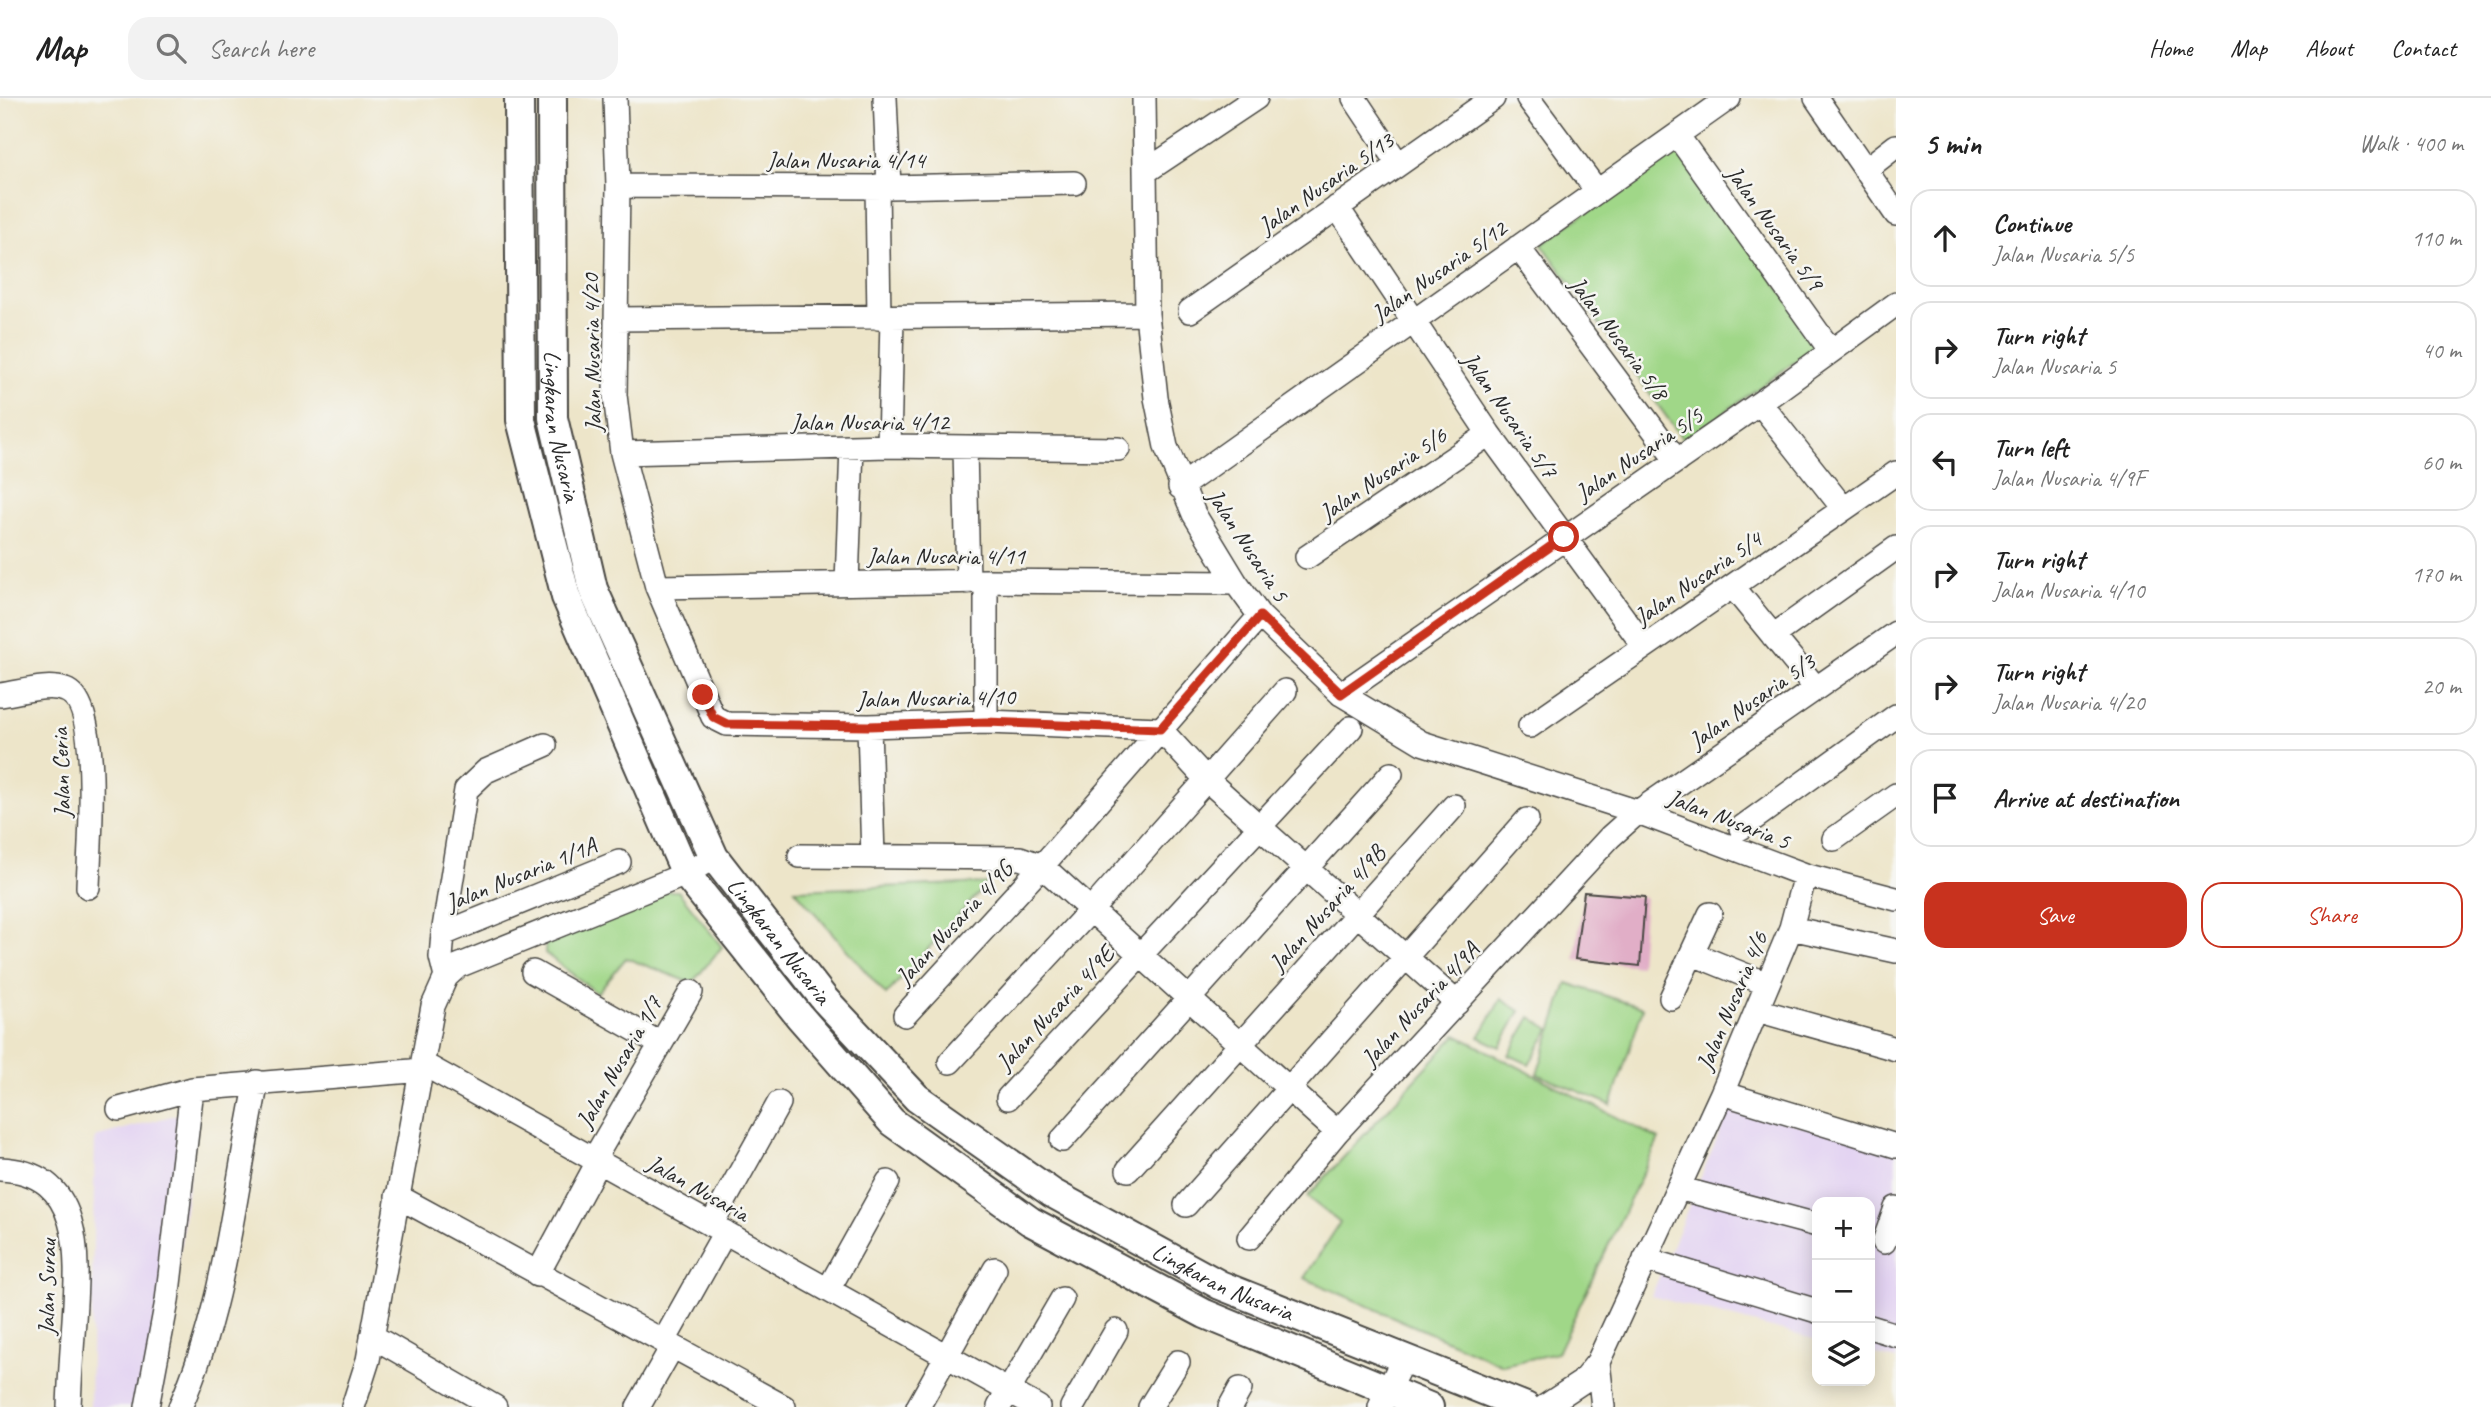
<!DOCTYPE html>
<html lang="en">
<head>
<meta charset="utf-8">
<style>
	:root { --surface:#fff; --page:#f2f2f2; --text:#222; --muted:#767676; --line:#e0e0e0; --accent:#c8321e }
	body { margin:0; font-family:Caveat,sans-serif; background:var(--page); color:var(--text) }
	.controls { position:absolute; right:21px; bottom:21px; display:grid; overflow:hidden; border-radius:14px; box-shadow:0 4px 18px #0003 }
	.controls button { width:63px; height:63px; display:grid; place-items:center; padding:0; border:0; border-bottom:2px solid var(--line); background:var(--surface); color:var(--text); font:35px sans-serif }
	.stop { position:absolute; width:21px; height:21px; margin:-16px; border:5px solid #c8321e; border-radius:50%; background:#fff }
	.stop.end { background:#c8321e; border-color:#fff; box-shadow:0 2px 7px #0008 }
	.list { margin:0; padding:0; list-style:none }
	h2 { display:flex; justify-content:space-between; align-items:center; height:91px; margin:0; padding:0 28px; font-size:30px }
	h2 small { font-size:23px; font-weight:400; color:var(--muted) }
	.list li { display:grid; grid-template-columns:46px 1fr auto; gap:21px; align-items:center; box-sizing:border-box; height:98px; margin:0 14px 14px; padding:0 14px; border:2px solid var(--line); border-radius:21px }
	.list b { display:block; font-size:26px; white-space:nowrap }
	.list p { margin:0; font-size:23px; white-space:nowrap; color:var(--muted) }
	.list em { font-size:23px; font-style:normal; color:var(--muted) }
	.actions { display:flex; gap:14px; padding:21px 28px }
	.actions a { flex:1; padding:16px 0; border:2px solid var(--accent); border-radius:21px; text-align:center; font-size:24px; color:var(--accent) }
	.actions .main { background:var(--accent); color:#fff }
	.icon { flex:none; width:38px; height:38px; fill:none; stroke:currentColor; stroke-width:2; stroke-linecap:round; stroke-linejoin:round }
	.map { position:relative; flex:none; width:1896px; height:1309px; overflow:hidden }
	header { display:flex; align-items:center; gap:42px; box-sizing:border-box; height:98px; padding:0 35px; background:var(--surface); border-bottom:2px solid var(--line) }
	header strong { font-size:33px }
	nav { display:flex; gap:38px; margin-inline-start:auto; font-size:24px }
	.search { width:490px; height:63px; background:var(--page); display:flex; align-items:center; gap:18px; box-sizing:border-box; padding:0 24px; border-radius:21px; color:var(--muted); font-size:26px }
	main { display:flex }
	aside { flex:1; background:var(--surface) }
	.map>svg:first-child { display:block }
	.built { fill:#e3d3f2 }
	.green { fill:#a0d788; stroke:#66815a; stroke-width:2 }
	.building { fill:#e1aec7 }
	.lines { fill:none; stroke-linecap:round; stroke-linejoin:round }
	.minor-casing { stroke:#484743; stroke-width:26 }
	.major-casing { stroke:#484743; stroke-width:32 }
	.minor { stroke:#fff; stroke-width:23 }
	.major { stroke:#fff; stroke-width:28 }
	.route { stroke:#c8321e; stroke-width:9 }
	.labels { text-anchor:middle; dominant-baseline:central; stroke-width:5; stroke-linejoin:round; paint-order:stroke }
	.street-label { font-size:24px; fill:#2b2b2b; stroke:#f6f6f2 }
</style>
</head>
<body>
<header>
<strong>Map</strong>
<div class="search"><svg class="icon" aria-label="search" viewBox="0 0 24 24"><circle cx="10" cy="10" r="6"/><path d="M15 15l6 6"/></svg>Search here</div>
<nav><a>Home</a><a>Map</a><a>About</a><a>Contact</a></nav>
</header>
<main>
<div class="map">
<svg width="1896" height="1309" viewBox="0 0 1896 1309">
	<rect width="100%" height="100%" fill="#f6f6f2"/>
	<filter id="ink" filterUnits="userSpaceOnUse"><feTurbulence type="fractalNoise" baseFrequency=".0143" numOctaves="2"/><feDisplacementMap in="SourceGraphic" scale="14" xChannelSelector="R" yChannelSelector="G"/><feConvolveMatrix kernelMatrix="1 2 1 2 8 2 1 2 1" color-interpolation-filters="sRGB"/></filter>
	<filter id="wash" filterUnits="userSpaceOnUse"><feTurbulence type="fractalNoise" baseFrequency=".00686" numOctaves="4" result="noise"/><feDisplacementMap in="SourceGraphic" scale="28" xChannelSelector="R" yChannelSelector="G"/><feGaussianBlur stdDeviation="1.57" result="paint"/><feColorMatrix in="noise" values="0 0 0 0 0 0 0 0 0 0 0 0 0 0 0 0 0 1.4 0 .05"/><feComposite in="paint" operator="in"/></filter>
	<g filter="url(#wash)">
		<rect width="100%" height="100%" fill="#ede5c9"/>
		<path class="built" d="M1730,1010L1896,1050V1262L1870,1255V1104H1817V1242L1651,1198Z
			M197,1011L161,1309H90L95,1039Z"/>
		<path class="green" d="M1678,49L1820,246L1684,343L1542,146Z
			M988,785L886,897L795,792Z
			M664,793H678L722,849L692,885L626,860L597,895L545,855L546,840Z
			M1567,885L1643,910L1611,1007L1537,976Z
			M1501,901L1520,913L1500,949L1479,939Z
			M1531,919L1550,931L1529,966L1509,957Z
			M1456,937L1659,1041L1557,1255L1503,1267L1304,1180L1340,1125L1307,1099Z"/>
		<g id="blocks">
			<path class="building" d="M1584,794L1645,799L1640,868L1575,861Z"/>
		</g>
	</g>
	<g filter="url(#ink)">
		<use href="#blocks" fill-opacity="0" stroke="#484743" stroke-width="2"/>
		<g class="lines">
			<g class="minor-casing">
				<path id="minor" d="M615,0L618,88L615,297L622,355L657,489L713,619L727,626L869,628L986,624L1160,631L1206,681L1457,905
					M885,0L889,89
					M1144,0L1147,216L1156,300L1166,349L1194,416L1236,485L1260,518L1341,596L1422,645L1638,714L1805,777L1896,801
					M1354,0L1398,66
					M1528,0L1597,93
					M1816,0L1896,116
					M1677,37L1831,253
					M1865,72L1896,48
					M1145,74L1256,0
					M618,88L889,89L1074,85
					M877,88L879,220
					M1337,109L1489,336L1644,548
					M1518,149L1677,363
					M1190,213L1493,0
					M616,221L1147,216
					M1760,305L1843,410
					M889,348L892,220
					M965,350L968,484
					M622,355L889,348L1118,351
					M1180,389L1729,0
					M1307,459L1489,336
					M986,483V624
					M847,485L852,349
					M657,489L986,483L1236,485
					M1733,489L1816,590
					M1773,538L1896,450
					M1341,596L1760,305L1896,206
					M0,597C19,595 46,585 65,592C103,605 89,752 88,789
					M869,628L873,759
					M1530,628L1896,375
					M1741,730L1896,618
					M1834,741L1896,697
					M800,758L1020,760L1042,768L1337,1034
					M1805,777L1791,830L1722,995L1896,1048
					M1791,830L1896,853
					M443,836L619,764
					M1693,856L1767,886
					M533,874L659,945
					M446,879L441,859L443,836L466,692L486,673L545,647
					M1671,900L1710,816
					M1757,912L1896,951
					M905,917L1042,768L1260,518
					M950,964L1091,812L1285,593
					M425,967L1038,1309
					M1008,1000L1351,630
					M119,1011L192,991L424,972
					M1062,1042L1391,676
					M594,1061L691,894
					M0,1071C85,1074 78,1160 74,1222C72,1251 70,1280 69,1309
					M1128,1072L1454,708
					M1678,1090L1817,1127
					M397,1098L784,1309
					M1186,1107L1527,722
					M711,1127L779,1005
					M1249,1140L1337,1034L1610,739L1638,714L1896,535
					M1884,1144L1896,1110
					M1645,1161L1817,1213
					M537,1177L598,1064
					M828,1192L888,1084
					M1870,1229L1896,1237
					M372,1238L495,1309
					M664,1243L725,1134
					M1598,1264L1603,1309
					M147,1309L167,1203L192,991
					M180,1309C226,1207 234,1093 257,984
					M353,1309L368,1262L433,908L446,879L458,868L686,776L714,759
					M638,1309L672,1249
					M918,1309L995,1171
					M999,1309L1062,1201
					M1072,1309L1116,1233
					M1150,1309L1178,1264
					M1230,1309L1240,1291
					M1380,1309L1403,1261
					M1544,1309L1582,1284L1598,1264L1722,995"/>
			</g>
			<g class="major-casing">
				<g id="major">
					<path d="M519,0L521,322L566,499L686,776L800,919L892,1024L1030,1123L1205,1216L1429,1309"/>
					<path id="s1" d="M552,0L553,320L593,491L714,759L825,902L917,1000L1052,1095L1220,1187L1526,1309"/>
				</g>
			</g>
			<use href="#minor" class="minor"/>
			<use href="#major" class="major"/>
		</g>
	</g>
	<g class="lines" filter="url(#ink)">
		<path class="route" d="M703,597L713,619L727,626L869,628L986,624L1160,631L1260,518L1341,596L1564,439"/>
	</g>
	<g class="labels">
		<g class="street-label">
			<text x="846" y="62">Jalan Nusaria 4/14</text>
			<text transform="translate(1326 85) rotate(-35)">Jalan Nusaria 5/13</text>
			<text transform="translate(1775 130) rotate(54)">Jalan Nusaria 5/9</text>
			<text transform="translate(1439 173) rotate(-35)">Jalan Nusaria 5/12</text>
			<text transform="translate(1619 240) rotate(53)">Jalan Nusaria 5/8</text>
			<text transform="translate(592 255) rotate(-91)">Jalan Nusaria 4/20</text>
			<text transform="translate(1510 317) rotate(55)">Jalan Nusaria 5/7</text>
			<text x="870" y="324">Jalan Nusaria 4/12</text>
			<text stroke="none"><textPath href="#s1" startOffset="329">Lingkaran Nusaria</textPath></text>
			<text transform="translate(1639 356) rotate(-34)">Jalan Nusaria 5/5</text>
			<text transform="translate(1383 376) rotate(-34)">Jalan Nusaria 5/6</text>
			<text transform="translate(1248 447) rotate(57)">Jalan Nusaria 5</text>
			<text x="946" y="458">Jalan Nusaria 4/11</text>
			<text transform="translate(1698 480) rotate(-34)">Jalan Nusaria 5/4</text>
			<text transform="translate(936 600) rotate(-1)">Jalan Nusaria 4/10</text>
			<text transform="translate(1752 603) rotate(-35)">Jalan Nusaria 5/3</text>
			<text transform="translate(61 675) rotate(-92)">Jalan Ceria</text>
			<text transform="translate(1729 721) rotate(21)">Jalan Nusaria 5</text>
			<text transform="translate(521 776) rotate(-22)">Jalan Nusaria 1/1A</text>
			<text transform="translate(1327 810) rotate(-48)">Jalan Nusaria 4/9B</text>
			<text transform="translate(954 825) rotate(-47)">Jalan Nusaria 4/9G</text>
			<text stroke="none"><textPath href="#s1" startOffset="896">Lingkaran Nusaria</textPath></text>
			<text transform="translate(1732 903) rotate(-67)">Jalan Nusaria 4/6</text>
			<text transform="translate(1420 906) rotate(-47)">Jalan Nusaria 4/9A</text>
			<text transform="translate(1055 910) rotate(-47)">Jalan Nusaria 4/9E</text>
			<text transform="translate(619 964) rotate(-60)">Jalan Nusaria 1/7</text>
			<text transform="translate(698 1090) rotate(29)">Jalan Nusaria</text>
			<text stroke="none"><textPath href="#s1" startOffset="1463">Lingkaran Nusaria</textPath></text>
			<text transform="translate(47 1189) rotate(-89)">Jalan Surau</text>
		</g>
	</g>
</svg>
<div class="controls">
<button>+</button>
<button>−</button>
<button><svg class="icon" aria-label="layers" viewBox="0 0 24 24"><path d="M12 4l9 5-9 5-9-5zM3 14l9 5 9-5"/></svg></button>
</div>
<div class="stop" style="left:1564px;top:439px"></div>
<div class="stop end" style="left:703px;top:597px"></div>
</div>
<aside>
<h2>5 min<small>Walk · 400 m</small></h2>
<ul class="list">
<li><svg class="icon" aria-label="ahead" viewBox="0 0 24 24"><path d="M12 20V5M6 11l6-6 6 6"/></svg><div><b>Continue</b><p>Jalan Nusaria 5/5</p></div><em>110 m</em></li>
<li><svg class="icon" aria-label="right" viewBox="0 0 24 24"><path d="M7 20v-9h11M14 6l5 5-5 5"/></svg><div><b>Turn right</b><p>Jalan Nusaria 5</p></div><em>40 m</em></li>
<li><svg class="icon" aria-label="left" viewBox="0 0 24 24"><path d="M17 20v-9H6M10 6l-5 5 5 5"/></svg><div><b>Turn left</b><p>Jalan Nusaria 4/9F</p></div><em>60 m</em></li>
<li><svg class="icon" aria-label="right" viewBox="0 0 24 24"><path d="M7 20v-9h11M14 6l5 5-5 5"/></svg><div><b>Turn right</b><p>Jalan Nusaria 4/10</p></div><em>170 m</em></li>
<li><svg class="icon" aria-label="right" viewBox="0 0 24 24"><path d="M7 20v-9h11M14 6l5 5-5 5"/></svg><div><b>Turn right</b><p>Jalan Nusaria 4/20</p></div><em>20 m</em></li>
<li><svg class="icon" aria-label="arrive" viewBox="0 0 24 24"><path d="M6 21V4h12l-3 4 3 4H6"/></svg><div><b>Arrive at destination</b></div></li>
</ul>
<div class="actions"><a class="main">Save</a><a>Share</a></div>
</aside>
</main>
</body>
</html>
